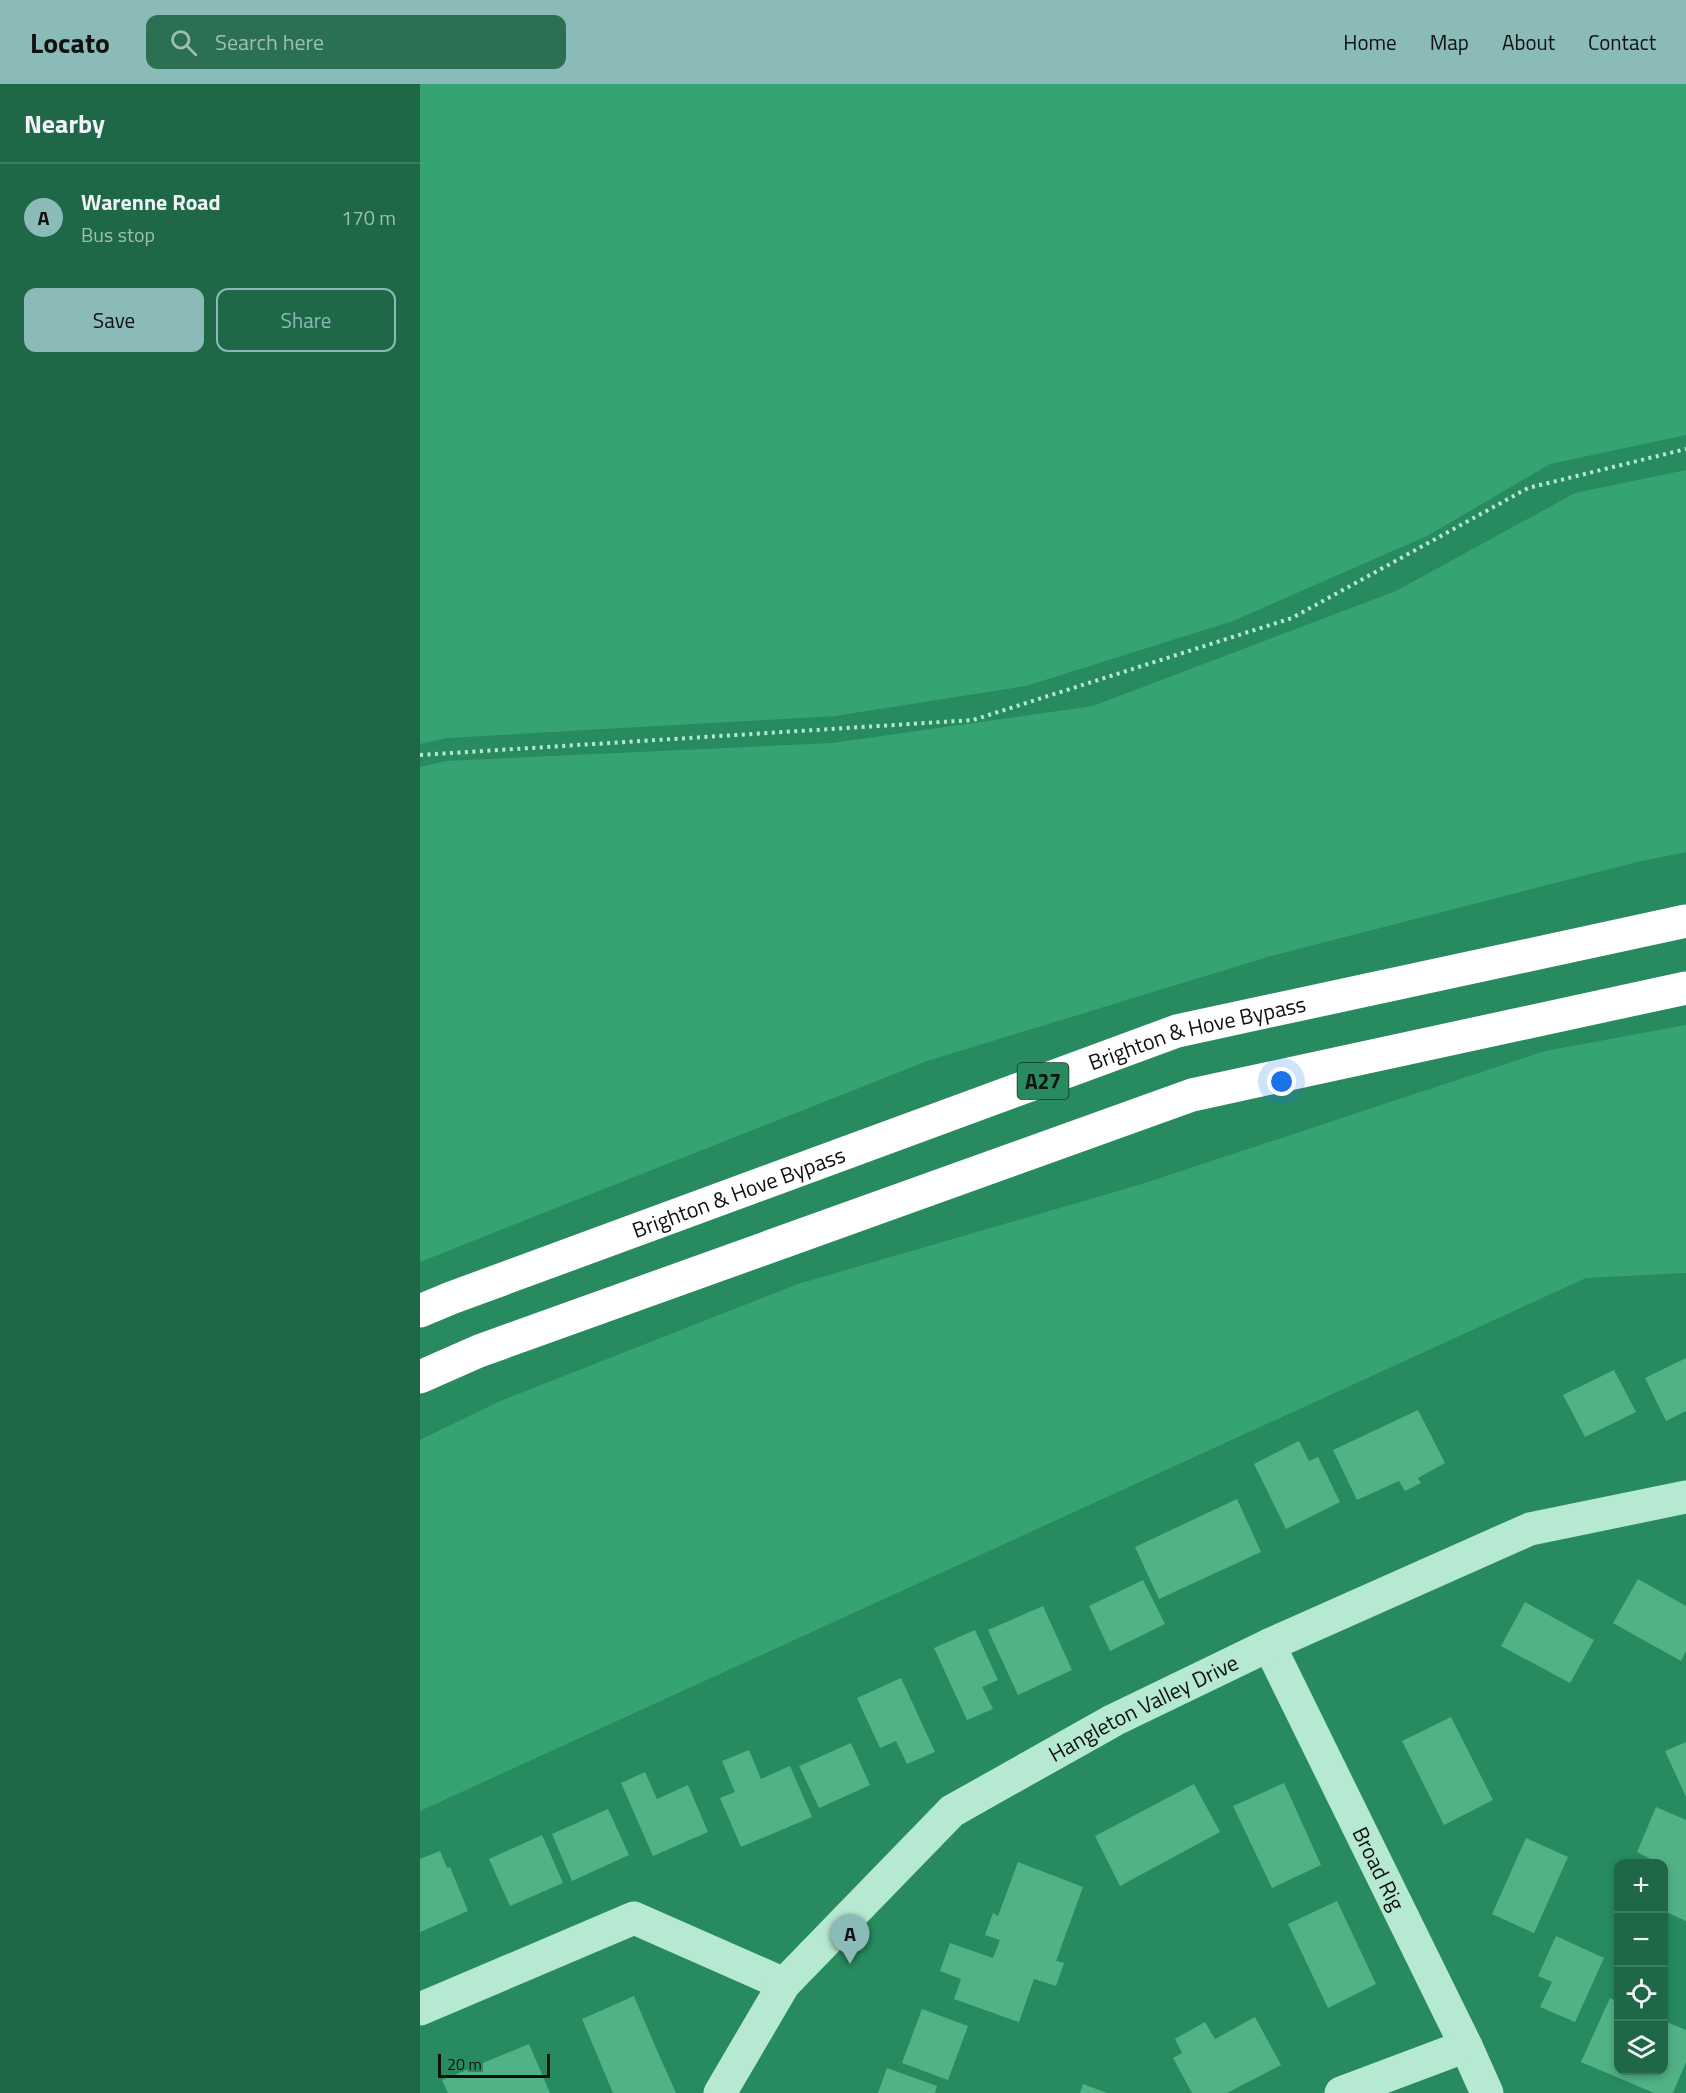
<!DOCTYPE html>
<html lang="en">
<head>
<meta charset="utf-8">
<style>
	:root { --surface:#1e6847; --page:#2b7052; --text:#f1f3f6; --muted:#a1beb4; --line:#3c7b60; --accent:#8bbbb9 }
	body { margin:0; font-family:"Titillium Web",sans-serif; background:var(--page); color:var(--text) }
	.controls { position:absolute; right:18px; bottom:18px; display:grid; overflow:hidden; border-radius:12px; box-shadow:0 3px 9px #0003 }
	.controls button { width:54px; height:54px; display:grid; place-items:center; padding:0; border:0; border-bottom:2px solid var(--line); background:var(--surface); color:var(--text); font:30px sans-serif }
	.scale { position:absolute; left:18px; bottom:15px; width:112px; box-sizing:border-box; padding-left:6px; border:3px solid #111; border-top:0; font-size:16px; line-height:21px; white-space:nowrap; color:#111; -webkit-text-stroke:4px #288a5f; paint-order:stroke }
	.you { position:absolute; left:862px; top:998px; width:21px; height:21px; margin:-15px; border:4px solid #fff; border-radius:50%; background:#1a73e8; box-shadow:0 0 0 9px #1a73e833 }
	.badge { display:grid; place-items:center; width:39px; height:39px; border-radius:50%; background:var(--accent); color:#111; font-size:20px; font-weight:700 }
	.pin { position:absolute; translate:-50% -50px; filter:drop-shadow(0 2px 3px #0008) }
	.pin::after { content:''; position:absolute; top:32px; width:21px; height:18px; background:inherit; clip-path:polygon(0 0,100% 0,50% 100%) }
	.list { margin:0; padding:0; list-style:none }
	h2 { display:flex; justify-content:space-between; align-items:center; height:78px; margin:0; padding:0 24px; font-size:26px }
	h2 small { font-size:20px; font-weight:400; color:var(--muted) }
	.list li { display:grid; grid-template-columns:39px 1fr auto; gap:18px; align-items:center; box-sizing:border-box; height:108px; padding:0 24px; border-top:2px solid var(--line) }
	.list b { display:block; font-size:22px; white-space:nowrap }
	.list p { margin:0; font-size:20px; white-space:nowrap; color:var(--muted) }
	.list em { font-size:20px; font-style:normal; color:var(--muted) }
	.actions { display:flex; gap:12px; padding:18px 24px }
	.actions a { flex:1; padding:14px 0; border:2px solid var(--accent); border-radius:12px; text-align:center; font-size:21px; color:var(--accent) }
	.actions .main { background:var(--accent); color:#111 }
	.icon { flex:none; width:33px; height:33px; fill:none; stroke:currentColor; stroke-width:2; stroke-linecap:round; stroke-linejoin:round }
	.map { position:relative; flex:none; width:1266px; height:2009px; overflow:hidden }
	header { display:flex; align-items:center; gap:36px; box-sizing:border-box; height:84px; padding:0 30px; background:var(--accent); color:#111 }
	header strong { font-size:28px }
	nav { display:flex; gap:33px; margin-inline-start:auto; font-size:21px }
	.search { width:420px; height:54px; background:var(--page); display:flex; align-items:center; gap:15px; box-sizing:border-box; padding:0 21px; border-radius:12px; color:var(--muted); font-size:22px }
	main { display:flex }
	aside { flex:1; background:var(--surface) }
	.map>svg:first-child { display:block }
	.green { fill:#36a472 }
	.building { fill:#51b286 }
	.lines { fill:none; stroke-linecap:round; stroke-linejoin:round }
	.path { stroke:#b6e9d2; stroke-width:4; stroke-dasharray:3 4.5; stroke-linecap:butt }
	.minor { stroke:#b6e9d2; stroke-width:33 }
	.highway { stroke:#fff; stroke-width:33 }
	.labels { text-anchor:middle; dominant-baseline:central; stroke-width:4.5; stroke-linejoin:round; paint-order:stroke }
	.shield { fill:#288a5f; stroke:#183528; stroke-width:1.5 }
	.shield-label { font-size:21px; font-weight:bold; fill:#111 }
	.street-label { font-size:22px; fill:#111; stroke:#288a5f }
</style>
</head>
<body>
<header>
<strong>Locato</strong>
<div class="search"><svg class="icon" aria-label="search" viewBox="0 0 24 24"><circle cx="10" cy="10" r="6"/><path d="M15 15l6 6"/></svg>Search here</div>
<nav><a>Home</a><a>Map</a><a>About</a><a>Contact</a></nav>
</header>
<main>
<aside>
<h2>Nearby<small></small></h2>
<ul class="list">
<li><span class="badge">A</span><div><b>Warenne Road</b><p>Bus stop</p></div><em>170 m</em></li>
</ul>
<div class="actions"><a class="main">Save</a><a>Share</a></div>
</aside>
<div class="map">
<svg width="1266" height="2009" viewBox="0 0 1266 2009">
	<rect width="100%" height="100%" fill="#288a5f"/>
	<path class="green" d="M0,0H1266V351L1130,380L1009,451L813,537L606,602L415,632L27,654L0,660Z
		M1266,386V768L1217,778L851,872L507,977L0,1178V683L26,677L412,659L673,622L976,507L1155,409Z
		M1266,941V1189L1166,1194L0,1727V1356L78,1318L378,1200L722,1100L1125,967Z"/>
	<path class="building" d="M1266,1274V1327L1246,1337L1225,1294Z
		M1194,1286L1216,1328L1165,1353L1143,1311Z
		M998,1326L1025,1379L998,1394L1001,1399L985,1407L979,1397L937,1416L913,1366Z
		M879,1357L889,1377L898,1373L920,1418L866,1445L834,1380Z
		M817,1415L841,1468L739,1515L715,1463Z
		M1218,1495L1266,1522V1567L1261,1577L1193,1539Z
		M723,1496L745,1540L690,1567L669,1522Z
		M1105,1518L1174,1556L1150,1599L1081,1562Z
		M623,1522L652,1586L598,1611L568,1546Z
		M555,1546L578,1596L562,1603L573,1625L547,1636L514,1564Z
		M481,1594L515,1668L487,1680L476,1657L460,1664L437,1614Z
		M1031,1633L1073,1716L1024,1741L982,1657Z
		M1266,1658V1713L1245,1667Z
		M431,1659L450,1701L399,1724L379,1682Z
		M329,1666L341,1695L370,1682L392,1733L321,1763L300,1714L315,1708L302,1677Z
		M225,1688L237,1715L268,1701L288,1748L233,1772L201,1699Z
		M864,1699L901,1781L852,1804L813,1722Z
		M774,1700L800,1748L700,1802L675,1752Z
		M1236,1723L1266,1736V1837L1244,1827V1780H1240L1217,1768Z
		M188,1725L209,1771L152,1797L132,1750Z
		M122,1751L143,1799L90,1822L69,1775Z
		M1106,1754L1148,1773L1114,1849L1072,1830Z
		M20,1767L27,1784L30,1783L48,1827L0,1848V1775Z
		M598,1778L663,1803L636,1877L644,1879L636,1902L614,1895L599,1938L534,1915L541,1895L520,1887L530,1859L573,1874L580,1856L565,1851L573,1829L578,1832Z
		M917,1817L956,1900L908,1924L868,1840Z
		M1136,1852L1184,1874L1155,1938L1120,1923L1132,1898L1118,1892Z
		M214,1912L232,1955L256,2009H193L162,1935Z
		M1190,1914L1198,1918V1986H1244V1937L1266,1946V1978L1253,2009H1234L1161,1978Z
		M502,1925L548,1942L528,1996L482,1979Z
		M835,1933L861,1981L807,2009H772L753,1974L762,1969L755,1955L785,1938L795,1955Z
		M109,1960L130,2009H28L22,1996Z
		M467,1984L517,2002L515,2009H458Z
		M663,2000L687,2009H660Z"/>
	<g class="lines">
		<path class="path" d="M0,671L553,636L872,534L1108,404L1266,365"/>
		<g class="minor">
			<path id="s1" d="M849,1561L1046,1962L1067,2009"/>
			<path d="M0,1925L214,1834L364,1900"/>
			<path id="s2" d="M300,2009L364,1900L532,1727L694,1636L849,1561L1110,1445L1266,1413"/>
			<path d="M921,2009L1046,1962"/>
		</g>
		<g class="highway">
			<path id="s3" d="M0,1227L31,1214L757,947L1266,837"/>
			<path d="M0,1293L59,1267L772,1011L1266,904"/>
		</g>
	</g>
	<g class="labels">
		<rect class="shield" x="597.5" y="979" width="51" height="36" rx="4.5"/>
		<g class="shield-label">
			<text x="623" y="997">A27</text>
		</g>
		<g class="street-label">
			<text stroke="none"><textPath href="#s3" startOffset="826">Brighton &amp; Hove Bypass</textPath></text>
			<text stroke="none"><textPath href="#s3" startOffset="340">Brighton &amp; Hove Bypass</textPath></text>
			<text stroke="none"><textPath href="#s2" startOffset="585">Hangleton Valley Drive</textPath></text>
			<text stroke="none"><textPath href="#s1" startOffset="249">Broad Rig</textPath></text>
		</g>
	</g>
</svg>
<div class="controls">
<button>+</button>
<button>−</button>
<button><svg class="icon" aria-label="locate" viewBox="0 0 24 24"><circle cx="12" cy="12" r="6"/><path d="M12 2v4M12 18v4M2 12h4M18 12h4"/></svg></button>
<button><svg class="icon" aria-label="layers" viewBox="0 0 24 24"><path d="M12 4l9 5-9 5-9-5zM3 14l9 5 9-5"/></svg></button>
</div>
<div class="scale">20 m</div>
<div class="you"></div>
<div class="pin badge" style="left:430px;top:1880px">A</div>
</div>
</main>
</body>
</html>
